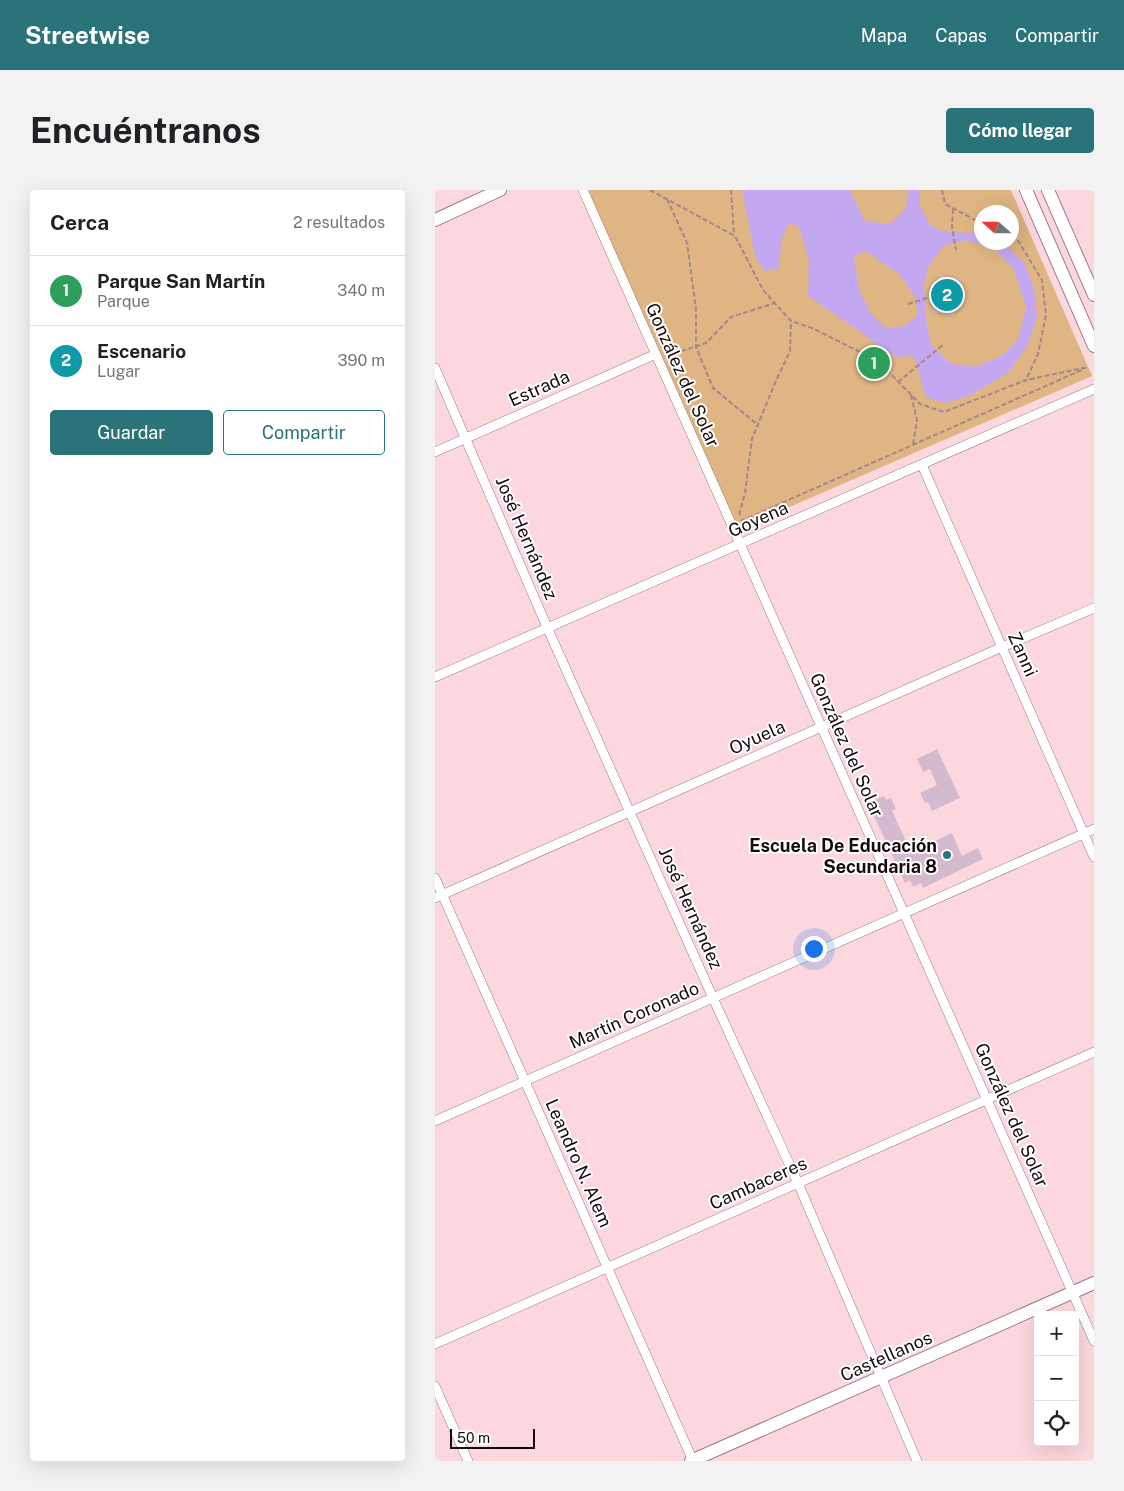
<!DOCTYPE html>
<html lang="es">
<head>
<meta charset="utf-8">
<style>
	:root { --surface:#fff; --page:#f2f2f2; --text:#202124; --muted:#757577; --line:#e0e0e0; --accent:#297379 }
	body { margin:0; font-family:"Public Sans",sans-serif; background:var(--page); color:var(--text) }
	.controls { position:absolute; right:15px; bottom:15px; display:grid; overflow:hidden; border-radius:5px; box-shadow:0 5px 20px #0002 }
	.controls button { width:45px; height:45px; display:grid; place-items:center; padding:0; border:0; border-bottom:1px solid var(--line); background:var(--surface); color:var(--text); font:25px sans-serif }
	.compass { position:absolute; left:539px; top:15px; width:45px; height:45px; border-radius:50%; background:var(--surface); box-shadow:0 5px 20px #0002; rotate:291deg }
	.scale { position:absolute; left:15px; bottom:12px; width:85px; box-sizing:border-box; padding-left:5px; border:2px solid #160a0d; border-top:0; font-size:14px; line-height:18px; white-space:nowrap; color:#160a0d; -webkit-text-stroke:4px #fff; paint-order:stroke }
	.you { position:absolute; left:378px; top:758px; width:18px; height:18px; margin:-12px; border:4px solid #fff; border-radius:50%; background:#1a73e8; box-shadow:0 0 0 8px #1a73e833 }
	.badge { display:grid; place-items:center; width:32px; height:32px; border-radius:50%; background:var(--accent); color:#fff; font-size:16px; font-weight:700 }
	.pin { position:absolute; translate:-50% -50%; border:2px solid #fff; box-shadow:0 1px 5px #0006 }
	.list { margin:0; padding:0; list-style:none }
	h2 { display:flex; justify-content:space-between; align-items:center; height:65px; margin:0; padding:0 20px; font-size:21px }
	h2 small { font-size:16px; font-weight:400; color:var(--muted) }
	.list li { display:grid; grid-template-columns:32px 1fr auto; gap:15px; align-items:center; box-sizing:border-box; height:70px; padding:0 20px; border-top:1px solid var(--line) }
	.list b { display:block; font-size:19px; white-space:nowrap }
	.list p { margin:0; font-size:16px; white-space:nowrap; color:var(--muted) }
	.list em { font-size:16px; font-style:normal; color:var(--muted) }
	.actions { display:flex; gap:10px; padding:15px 20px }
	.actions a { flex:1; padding:11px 0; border:1px solid var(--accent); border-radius:5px; text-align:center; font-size:18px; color:var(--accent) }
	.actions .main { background:var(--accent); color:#fff }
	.icon { flex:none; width:28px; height:28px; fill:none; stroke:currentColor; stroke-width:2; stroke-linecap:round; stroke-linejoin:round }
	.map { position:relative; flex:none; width:659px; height:1271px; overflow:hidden; border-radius:5px }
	header { display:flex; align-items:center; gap:30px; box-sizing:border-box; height:70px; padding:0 25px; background:var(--accent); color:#fff }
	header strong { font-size:24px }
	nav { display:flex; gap:28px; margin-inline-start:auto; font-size:18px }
	.intro { display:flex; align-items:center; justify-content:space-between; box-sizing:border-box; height:120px; padding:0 30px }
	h1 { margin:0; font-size:35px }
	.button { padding:12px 22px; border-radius:5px; background:var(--accent); color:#fff; font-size:18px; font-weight:700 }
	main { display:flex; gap:30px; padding:0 30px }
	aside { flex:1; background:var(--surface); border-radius:5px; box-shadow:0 5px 20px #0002 }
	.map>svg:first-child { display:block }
	.green { fill:#dfb583; fill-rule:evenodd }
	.water { fill:#c3a8f1; fill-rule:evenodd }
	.building { fill:#d4bacf }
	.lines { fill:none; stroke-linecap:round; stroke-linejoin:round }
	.street-casing { stroke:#9b7b81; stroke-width:10 }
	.secondary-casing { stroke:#9b7b81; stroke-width:14 }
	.path { stroke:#a2878c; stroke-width:2; stroke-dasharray:5 2.5; stroke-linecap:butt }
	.street { stroke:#fff; stroke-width:9 }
	.secondary { stroke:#fff; stroke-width:12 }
	.poi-dot { fill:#297379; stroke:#fff; stroke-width:2 }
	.labels { text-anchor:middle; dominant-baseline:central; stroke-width:4; stroke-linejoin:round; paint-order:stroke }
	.street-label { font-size:18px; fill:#160a0d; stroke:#fff }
	.poi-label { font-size:18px; font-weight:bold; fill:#160a0d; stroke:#fff; text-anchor:end }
</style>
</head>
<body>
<header>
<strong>Streetwise</strong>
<nav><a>Mapa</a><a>Capas</a><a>Compartir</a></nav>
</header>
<div class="intro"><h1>Encuéntranos</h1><a class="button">Cómo llegar</a></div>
<main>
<aside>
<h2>Cerca<small>2 resultados</small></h2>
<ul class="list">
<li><span class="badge" style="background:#2e9e5b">1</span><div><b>Parque San Martín</b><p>Parque</p></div><em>340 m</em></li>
<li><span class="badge" style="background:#0f9aa8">2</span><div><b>Escenario</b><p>Lugar</p></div><em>390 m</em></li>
</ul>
<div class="actions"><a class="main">Guardar</a><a>Compartir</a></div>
</aside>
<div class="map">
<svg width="659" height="1271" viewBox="0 0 659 1271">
	<rect width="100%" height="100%" fill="#fcd8de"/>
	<path class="green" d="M152,0H576L657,186L299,341ZM546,22H576V52H546Z"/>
	<path class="water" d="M307,0H415L430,31L455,34L471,19L473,0H484L485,16L495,35L510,42L543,43L546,45V52L564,53L570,55L589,72L599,99L602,126L592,157L573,183L536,205L510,213L491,207C485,193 485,179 478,166L461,167L373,106L374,70L364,37L354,33L347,48L343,79L329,81L320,66ZM530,50L561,60L579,80L591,117L583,149L568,165L541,177L516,174L497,156L492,138L489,93L494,75L509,56ZM431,61L464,84L480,107L483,124L471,136L451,138L436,124L424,99L419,66Z"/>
	<path class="building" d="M505,85L526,89L519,126L498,122Z
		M502,559L525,608L497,621L493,612L490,613L485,603L502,595L495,579L488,582L482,569Z
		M449,606L451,610L456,608L461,619L457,621L476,662L517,643L527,666L543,658L548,669L488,698L486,693L478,697L475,690L470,693L433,613Z"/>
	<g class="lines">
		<g class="street-casing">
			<path id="street" d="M148,0L659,1151
				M0,178L112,437L278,808L363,993L482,1271
				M0,262L221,164
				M487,275L659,667
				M0,487L659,199
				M0,688L258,1271
				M0,708L567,457L659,418
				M0,931L659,639
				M0,1154L659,862
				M0,1196L33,1271"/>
		</g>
		<g class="secondary-casing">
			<path id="secondary" d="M591,0L659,156
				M613,0L659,105
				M0,30L65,0
				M256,1271L659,1093"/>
		</g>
		<path class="path" d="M215,0L300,46L328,100L356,131L377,138L443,171L485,214L509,222L591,190L653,177
			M296,0L299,45
			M507,0L510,14L546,33
			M232,9L252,53L261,119V157L278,198L323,235
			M518,19L517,37L521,60
			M576,47L582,49L607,90L611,125L603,164L591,190
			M473,114L495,107
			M232,166L271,153L296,127L340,113
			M463,192L509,154
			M476,205L482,230L478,255
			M304,325L310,303L317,249L340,193L355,161L356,131
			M306,331L649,179"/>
		<use href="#street" class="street"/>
		<use href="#secondary" class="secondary"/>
	</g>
	<circle class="poi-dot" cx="512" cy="665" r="5"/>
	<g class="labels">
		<g class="street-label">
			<text transform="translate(248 185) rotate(66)">González del Solar</text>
			<text transform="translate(104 198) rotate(-24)">Estrada</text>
			<text transform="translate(323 329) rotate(-24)">Goyena</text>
			<text transform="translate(92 348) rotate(67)">José Hernández</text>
			<text transform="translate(588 464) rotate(66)">Zanni</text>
			<text transform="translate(322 547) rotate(-24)">Oyuela</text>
			<text transform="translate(412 555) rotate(66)">González del Solar</text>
			<text transform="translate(256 718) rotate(66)">José Hernández</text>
			<text transform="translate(199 825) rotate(-24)">Martín Coronado</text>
			<text transform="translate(577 925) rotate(66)">González del Solar</text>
			<text transform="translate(144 973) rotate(66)">Leandro N. Alem</text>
			<text transform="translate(323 993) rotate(-24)">Cambaceres</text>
			<text transform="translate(451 1166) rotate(-24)">Castellanos</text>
		</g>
		<g class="poi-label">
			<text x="502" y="655">Escuela De Educación<tspan x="502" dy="21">Secundaria 8</tspan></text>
		</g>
	</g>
</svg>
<div class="controls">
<button>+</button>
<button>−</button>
<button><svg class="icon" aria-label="locate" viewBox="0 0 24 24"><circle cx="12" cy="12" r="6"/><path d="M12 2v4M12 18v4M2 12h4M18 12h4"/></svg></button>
</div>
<svg class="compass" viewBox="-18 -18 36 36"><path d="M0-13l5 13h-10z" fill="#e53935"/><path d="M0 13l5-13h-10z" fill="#757577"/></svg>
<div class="scale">50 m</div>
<div class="you"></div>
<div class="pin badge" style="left:439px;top:173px;background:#2e9e5b">1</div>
<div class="pin badge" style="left:512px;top:105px;background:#0f9aa8">2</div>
</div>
</main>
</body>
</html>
